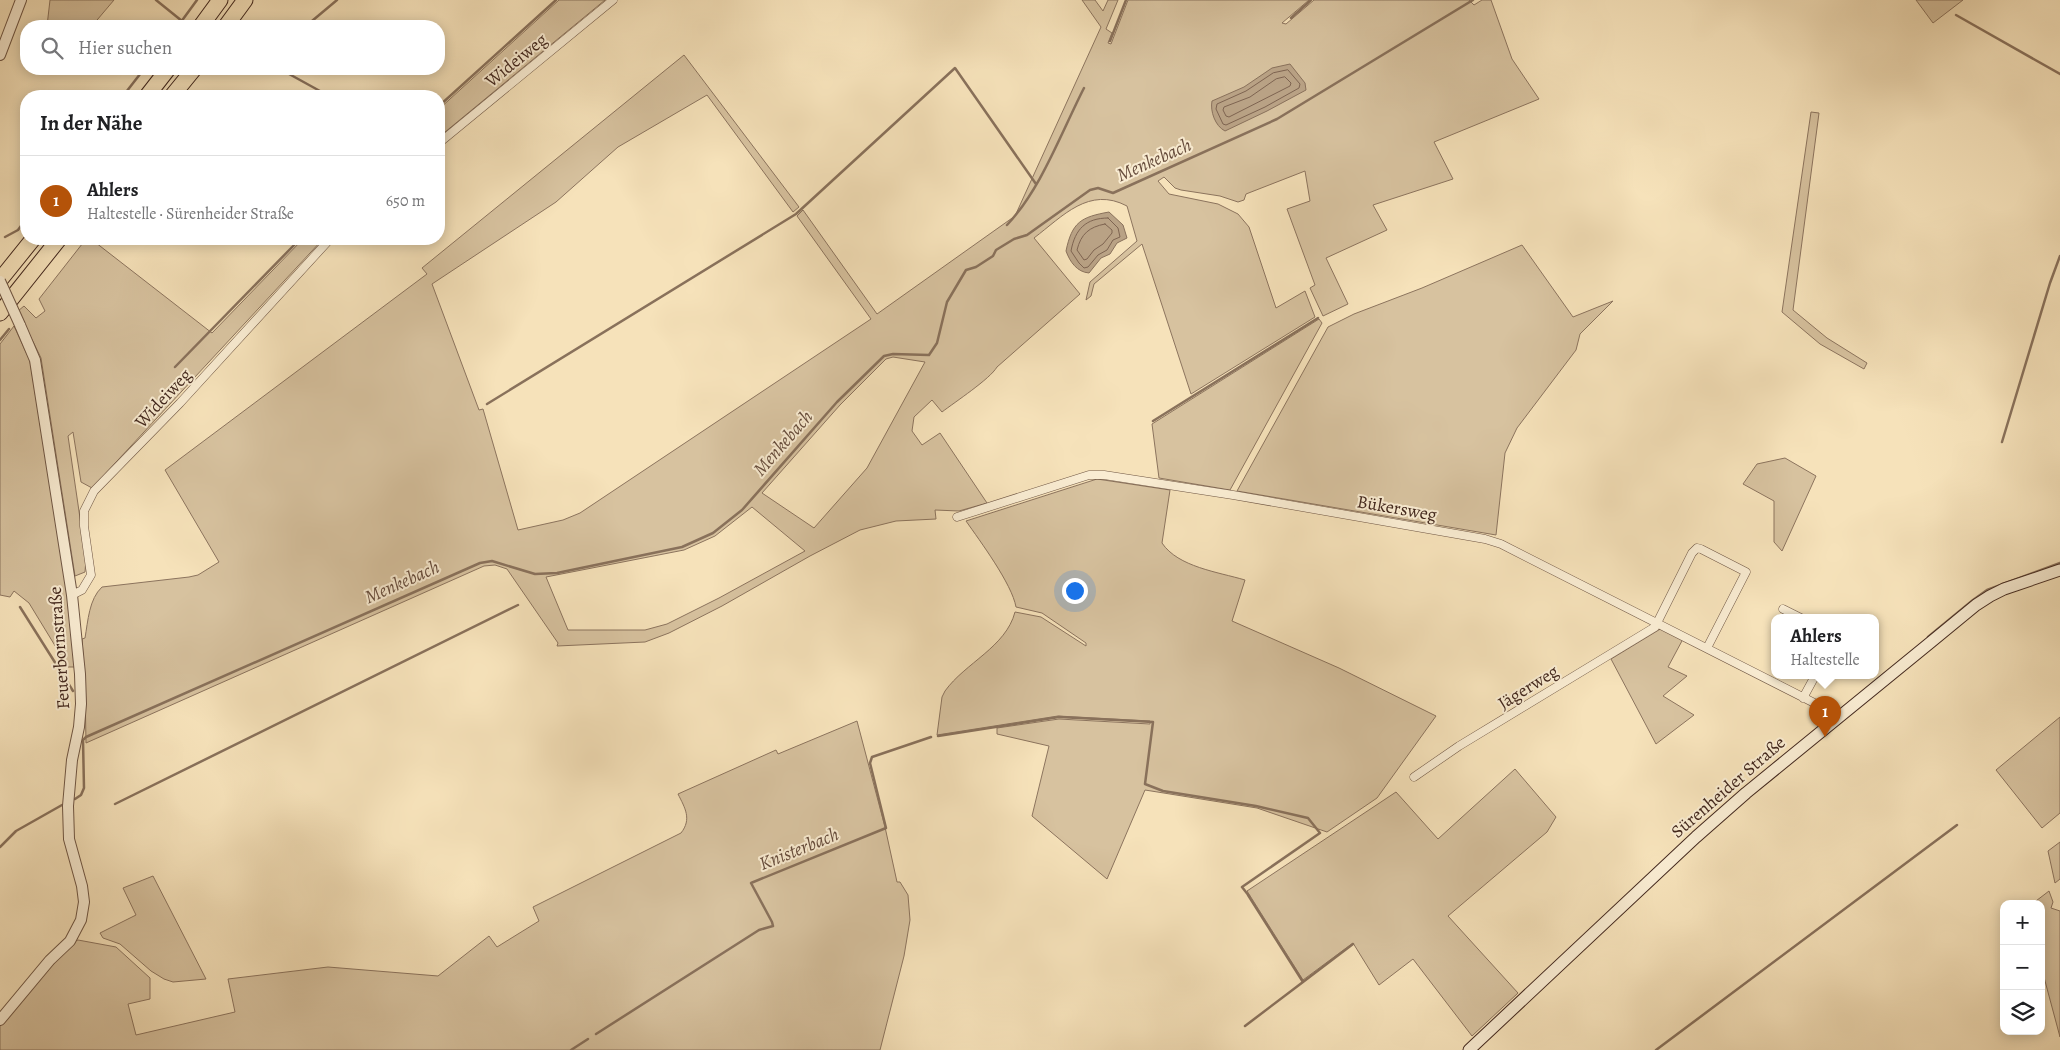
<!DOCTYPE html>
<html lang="de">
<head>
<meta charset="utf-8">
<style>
	:root { --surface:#fff; --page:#f2f2f2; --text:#202124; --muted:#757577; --line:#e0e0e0; --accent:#b45309 }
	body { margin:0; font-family:Alegreya,serif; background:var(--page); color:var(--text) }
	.controls { position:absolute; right:15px; bottom:15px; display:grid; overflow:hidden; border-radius:10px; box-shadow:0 2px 12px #0003 }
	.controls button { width:45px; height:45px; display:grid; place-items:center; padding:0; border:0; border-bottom:1px solid var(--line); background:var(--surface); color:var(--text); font:25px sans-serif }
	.you { position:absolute; left:1074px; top:590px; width:18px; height:18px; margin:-12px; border:4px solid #fff; border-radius:50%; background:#1a73e8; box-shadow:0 0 0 8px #1a73e833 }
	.badge { display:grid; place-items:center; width:32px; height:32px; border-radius:50%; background:var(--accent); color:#fff; font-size:16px; font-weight:700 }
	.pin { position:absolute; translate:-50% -41px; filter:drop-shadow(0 1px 2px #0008) }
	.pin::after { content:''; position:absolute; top:26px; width:18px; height:15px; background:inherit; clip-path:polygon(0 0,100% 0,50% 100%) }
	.popup { position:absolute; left:1771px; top:614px; width:108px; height:65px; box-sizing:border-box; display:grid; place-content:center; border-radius:10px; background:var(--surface); filter:drop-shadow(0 1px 4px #0005); font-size:16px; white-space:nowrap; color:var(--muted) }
	.popup b { font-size:19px; color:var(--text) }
	.popup::after { content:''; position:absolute; left:50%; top:100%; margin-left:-10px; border:10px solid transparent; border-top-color:var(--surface) }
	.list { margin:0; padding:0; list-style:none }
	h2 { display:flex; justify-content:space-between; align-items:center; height:65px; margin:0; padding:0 20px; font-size:21px }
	h2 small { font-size:16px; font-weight:400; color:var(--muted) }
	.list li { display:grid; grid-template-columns:32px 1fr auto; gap:15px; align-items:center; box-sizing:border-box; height:90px; padding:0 20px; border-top:1px solid var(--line) }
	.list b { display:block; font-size:19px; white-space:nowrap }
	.list p { margin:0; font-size:16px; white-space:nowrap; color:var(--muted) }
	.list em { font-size:16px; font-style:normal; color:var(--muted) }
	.icon { flex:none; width:28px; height:28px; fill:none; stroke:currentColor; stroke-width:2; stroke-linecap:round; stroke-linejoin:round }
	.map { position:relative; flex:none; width:2060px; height:1050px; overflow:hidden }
	.search { position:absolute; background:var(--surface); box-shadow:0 2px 12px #0003; left:20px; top:20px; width:425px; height:55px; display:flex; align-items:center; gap:12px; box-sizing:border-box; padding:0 18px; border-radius:20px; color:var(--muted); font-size:19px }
	.panel { position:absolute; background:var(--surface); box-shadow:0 2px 12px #0003; left:20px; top:90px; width:425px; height:155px; border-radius:20px }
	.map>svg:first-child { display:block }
	.green { fill:#d7c29f; stroke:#8c745e; fill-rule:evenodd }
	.water { fill:#b9a285; stroke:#89715b }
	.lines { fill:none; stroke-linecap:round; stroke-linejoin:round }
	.shore { stroke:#7e6451; stroke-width:1 }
	.stream { stroke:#89715b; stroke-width:2.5 }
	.minor-casing { stroke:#6f5644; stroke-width:9 }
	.tertiary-casing { stroke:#6f5644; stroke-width:12 }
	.secondary-casing { stroke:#42271d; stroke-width:13 }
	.motorway-casing { stroke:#42271d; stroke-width:17 }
	.minor { stroke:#f9ecd2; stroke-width:8 }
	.tertiary { stroke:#f9ecd2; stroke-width:10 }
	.secondary { stroke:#f9ecd2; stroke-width:11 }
	.motorway { stroke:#f6e2ba; stroke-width:15 }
	.tertiary-bridge-casing { stroke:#6f5644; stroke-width:12; stroke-linecap:butt }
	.tertiary-bridge { stroke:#f9ecd2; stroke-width:10 }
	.labels { text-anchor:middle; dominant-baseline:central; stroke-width:4; stroke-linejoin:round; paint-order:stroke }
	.street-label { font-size:18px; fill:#42271d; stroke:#f9ecd2 }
	.water-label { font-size:19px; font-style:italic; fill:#664c3c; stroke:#f9ecd2 }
</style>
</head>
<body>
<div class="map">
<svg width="2060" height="1050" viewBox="0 0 2060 1050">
	<rect width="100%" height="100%" fill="#f6e2ba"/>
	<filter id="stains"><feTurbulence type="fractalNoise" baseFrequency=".004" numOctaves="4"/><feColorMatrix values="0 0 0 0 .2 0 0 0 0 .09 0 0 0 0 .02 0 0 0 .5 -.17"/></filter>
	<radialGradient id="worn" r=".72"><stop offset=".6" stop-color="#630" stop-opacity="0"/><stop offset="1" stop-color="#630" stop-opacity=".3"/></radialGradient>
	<path class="green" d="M50,0H114L92,26H47Z
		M559,0H605L439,137V109Z
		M1082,0H1095L1103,11L1108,0H1118L1106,29L1112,33L1108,43L1111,44L1128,0H1309L1282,23L1286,24L1314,0H1469L1474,5L1482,0H1491L1512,59L1539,99L1434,142L1453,179L1373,205L1387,230L1326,258L1348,304L1323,316L1310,288L1315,285L1287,209L1310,201L1305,171L1246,194L1244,200L1238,202L1220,196L1181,190L1175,188L1164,177L1158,181L1169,194L1218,204L1238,214L1249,227L1276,308L1305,291L1315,317L1191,394L1142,244L1094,284L1091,296L1086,300L1090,282L1137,241L1127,206C1089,186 1063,216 1034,238L1080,294L997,367C990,379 955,402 942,412L932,400L914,417L912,431L922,445L940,433L987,503L959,511L935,510L936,519L896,521L860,530L810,556L722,606L669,633L645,642L557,646L558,643L507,569L495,565L484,566L86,743L85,686L82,639L85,638C88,621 89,599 102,587L189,577L198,575L219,562L165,470L427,274L422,268L684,55L799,207L793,212L707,95L618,147L556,202L432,284L479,410L483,409L518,530L563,520L580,513L871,319L797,216L803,210L877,314L1015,216L1101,27ZM893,357L925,362L867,468L814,528L762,493L840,405L886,359ZM752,507L805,551L719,598L667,624L645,630H568L546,577L684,550L715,536Z
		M1916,0H1963L1933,23Z
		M1811,112L1819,113L1793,310L1827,338L1867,363L1864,369L1820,344L1782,312Z
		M86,239H91L212,333L303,239H323L92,488L81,482L73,432L68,436L86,559L85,572L75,576L41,358L18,311L24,306L36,318L45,311L39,299Z
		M1522,245L1573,317L1613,301L1580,334L1576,350L1517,428L1505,453L1496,535L1237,491L1328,327L1354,314L1422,288Z
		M1319,319L1322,323L1230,490L1159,478L1152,424Z
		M14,326L30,361L65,579L75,667H68L29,603L14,591L10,597L0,595V344Z
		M1785,458L1816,476L1782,551L1774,542V501L1743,484L1757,464Z
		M1097,479L1170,490L1162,543C1178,567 1218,572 1245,580L1232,621L1339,668L1436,716L1377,798L1327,832L1257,808L1145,790L1107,879L1032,816L1049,746L997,734V728L1059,719L1150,724V721L1058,716L937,735L942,697L945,691C965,663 1006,647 1015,612L1041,617L1086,646V643L1042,613L1016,607C1012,584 980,541 966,521Z
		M1662,628L1683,639L1668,667L1687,676L1663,696L1694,715L1656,744L1611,659Z
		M2060,717V813L2042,828L1996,770Z
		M857,721L885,827L897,882H900L908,895L910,920L904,956L880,1050H0V1024L73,942L78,940L116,947L150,978V999L128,1004L136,1035L235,1012L228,979L328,967L438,976L489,936L497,947L539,921L533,907L681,833C692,819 685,808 678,794L776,750L778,754Z
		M1515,769L1556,817L1547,832L1448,916L1518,993L1472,1036L1413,959L1379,985L1353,943L1303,980L1247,891L1396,792L1438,839Z
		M2060,842V879L2055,883L2048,851Z
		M153,876L206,979L173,982L164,979L151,971L120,944L103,938L100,933L136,915L123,888Z
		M2049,891L2053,902L2051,908L2060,911V1037L2041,966V904H2032Z"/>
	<path class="water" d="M1290,64L1305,83L1306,90L1267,111L1225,131C1215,126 1210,111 1212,101L1244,87L1272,68Z
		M1109,212L1123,225L1127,238L1117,243L1110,254L1101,258L1089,273C1077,272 1070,262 1066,251C1072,222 1081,217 1109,212Z"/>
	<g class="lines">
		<path class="shore" d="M1288,70L1300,84L1299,88L1265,107L1226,125L1223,124L1216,109L1217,104L1246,91L1273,73Z
			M1285,77L1291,83L1290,86L1229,117L1226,116L1223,110L1224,107L1250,97L1276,79Z
			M1108,218L1118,228L1120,237L1113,240L1107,250L1098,255L1088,267L1084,268L1079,263L1071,251C1075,229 1086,218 1108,218Z
			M1105,224L1112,230V233L1103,244L1094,250L1087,259L1084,260L1077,250C1081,234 1089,227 1105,224Z"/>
		<path class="stream" d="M156,0L182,21
			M1956,15L2060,74
			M1291,18L1311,0
			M178,26L197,0
			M306,26L337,0
			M1110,41L1126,0
			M280,69L329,96
			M123,96L144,69
			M439,106L556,0
			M1007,225C1041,189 1061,133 1084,88
			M5,237L18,230L26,219
			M0,340L9,329
			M175,367L300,239
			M487,404L796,214L955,68L1036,184
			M1153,421L1318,318
			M2002,442L2050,283L2060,256
			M20,607L73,691
			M1928,637L1973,600L1987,590L2060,563
			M938,736L1059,717L1153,722L1145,784L1163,791L1256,806L1308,818L1320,833L1242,887L1249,896
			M75,799L81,795L84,788L83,740L86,737L480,563L492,561L535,574L557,573L682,547L713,533L742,510L837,402L884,356L893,354L929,355L937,343L947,302L966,270L976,267L993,256L996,250L1014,239L1027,235L1090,190L1098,188L1113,193L1277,119L1473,0
			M115,804L518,605
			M0,847L16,831L62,805
			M1303,982L1353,944
			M1245,1026L1303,982L1248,895
			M596,1034L759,930L773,926L772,922L751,883L886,828L870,763L872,757L931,737
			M571,1050L588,1039
			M1656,1050L1957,825"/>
		<g class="minor-casing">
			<path id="minor" d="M439,143L613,0
				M957,517L1089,475H1104L1233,495L1485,539L1501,544L1832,712L1838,718
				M72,595L82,590L91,575L84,526V511L94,491L180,403L330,239
				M1783,609L1801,618
				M1803,698L1815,676
				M1414,777L1459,746L1655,627L1692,553L1697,548L1701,549L1746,572L1707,648"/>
		</g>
		<g class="tertiary-casing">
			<path id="tertiary" d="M0,55L21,0
				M0,1020L50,960L70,941L81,920L84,902L82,886L69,839L68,806L72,760L79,727L81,704L80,674L72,595L35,360L20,325"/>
		</g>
		<g class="secondary-casing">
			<path id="secondary" d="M1469,1050L1696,837L1746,793L1931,642L1976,605L1990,596L2004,589L2060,570"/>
		</g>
		<g class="motorway-casing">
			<path id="motorway" d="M201,26L220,0
				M226,26L245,0
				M147,96L168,69
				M172,96L194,69
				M0,280L33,239
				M0,313L59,239"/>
		</g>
		<use href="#minor" class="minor"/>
		<use href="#tertiary" class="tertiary"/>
		<use href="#secondary" class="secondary"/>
		<use href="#motorway" class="motorway"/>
		<g class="tertiary-bridge-casing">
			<path id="tertiary-bridge" d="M0,281L20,325"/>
		</g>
		<use href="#tertiary-bridge" class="tertiary-bridge"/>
	</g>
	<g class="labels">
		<g class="street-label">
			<text transform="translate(516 60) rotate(-39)">Wideiweg</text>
			<text transform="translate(163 398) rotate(-47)">Wideiweg</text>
			<text transform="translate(1397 508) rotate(10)">Bükersweg</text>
			<text transform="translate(59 648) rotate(-94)">Feuerbornstraße</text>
			<text transform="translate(1528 687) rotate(-32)">Jägerweg</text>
			<text transform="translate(1728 787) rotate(-41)">Sürenheider Straße</text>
		</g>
		<g class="water-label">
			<text transform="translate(1154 160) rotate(-24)">Menkebach</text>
			<text transform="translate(783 443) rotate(-49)">Menkebach</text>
			<text transform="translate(402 582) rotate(-24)">Menkebach</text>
			<text transform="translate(799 849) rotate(-22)">Knisterbach</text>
		</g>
	</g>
	<rect width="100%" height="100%" filter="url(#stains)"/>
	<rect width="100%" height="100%" fill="url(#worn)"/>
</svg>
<div class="controls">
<button>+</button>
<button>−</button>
<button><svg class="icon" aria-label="layers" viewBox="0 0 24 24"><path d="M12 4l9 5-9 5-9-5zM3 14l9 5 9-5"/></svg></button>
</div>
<div class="you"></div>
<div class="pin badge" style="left:1825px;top:737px">1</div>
<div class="popup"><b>Ahlers</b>Haltestelle</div>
<div class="search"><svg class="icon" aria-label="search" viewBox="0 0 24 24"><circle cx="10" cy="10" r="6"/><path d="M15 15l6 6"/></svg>Hier suchen</div>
<section class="panel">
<h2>In der Nähe<small></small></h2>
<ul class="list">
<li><span class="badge">1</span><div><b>Ahlers</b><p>Haltestelle · Sürenheider Straße</p></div><em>650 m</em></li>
</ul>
</section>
</div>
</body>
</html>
